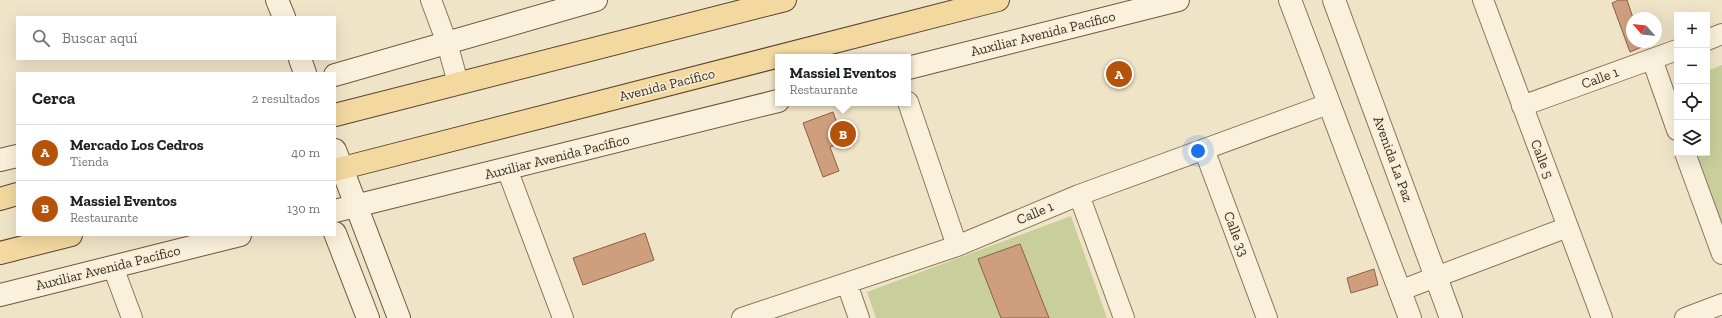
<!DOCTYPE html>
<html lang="es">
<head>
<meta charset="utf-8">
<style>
	:root { --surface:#fff; --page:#f2f2f2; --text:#202124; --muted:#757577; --line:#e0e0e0; --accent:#b45309 }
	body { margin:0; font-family:"Zilla Slab",serif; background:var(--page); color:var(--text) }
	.controls { position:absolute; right:12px; top:12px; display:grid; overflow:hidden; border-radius:0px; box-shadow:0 4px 16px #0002 }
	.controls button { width:36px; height:36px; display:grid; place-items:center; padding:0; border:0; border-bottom:1px solid var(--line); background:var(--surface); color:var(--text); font:20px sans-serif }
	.compass { position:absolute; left:1626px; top:12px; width:36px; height:36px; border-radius:50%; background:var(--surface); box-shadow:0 4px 16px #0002; rotate:297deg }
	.you { position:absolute; left:1198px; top:151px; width:14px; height:14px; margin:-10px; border:3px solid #fff; border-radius:50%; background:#1a73e8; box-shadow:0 0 0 6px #1a73e833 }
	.badge { display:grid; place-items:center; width:26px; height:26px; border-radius:50%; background:var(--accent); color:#fff; font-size:13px; font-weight:700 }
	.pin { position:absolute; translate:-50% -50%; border:2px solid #fff; box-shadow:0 1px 4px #0006 }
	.popup { position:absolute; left:775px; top:54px; width:136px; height:52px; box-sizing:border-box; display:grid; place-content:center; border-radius:0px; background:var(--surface); filter:drop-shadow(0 1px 3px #0005); font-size:13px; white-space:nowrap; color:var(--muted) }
	.popup b { font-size:15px; color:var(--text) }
	.popup::after { content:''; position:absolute; left:50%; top:100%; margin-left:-8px; border:8px solid transparent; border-top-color:var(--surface) }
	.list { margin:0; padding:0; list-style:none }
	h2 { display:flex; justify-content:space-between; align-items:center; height:52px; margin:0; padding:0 16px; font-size:17px }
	h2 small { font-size:13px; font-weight:400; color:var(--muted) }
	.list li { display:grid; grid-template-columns:26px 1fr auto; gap:12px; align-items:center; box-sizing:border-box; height:56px; padding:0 16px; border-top:1px solid var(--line) }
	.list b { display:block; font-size:15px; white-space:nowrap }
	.list p { margin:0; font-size:13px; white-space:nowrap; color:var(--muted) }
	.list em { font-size:13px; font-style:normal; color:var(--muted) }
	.icon { flex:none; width:22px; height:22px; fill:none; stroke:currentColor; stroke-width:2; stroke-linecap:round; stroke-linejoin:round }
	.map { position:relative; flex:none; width:1722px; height:318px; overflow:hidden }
	.search { position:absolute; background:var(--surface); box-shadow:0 4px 16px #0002; left:16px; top:16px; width:320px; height:44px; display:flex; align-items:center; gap:10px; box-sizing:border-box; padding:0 14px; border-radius:0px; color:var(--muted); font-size:15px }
	.panel { position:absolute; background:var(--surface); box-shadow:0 4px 16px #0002; left:16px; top:72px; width:320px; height:164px; border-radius:0px }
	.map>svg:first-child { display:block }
	.green { fill:#c9cf9b }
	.building { fill:#cf9f7d; stroke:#8d5f41 }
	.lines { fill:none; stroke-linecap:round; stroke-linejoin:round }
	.minor-casing { stroke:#8d765c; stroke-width:22 }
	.tertiary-casing { stroke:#8d765c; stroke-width:24 }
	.secondary-casing { stroke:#6f573f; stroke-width:24 }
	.primary-casing { stroke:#5b4430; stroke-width:24 }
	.minor { stroke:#faf1dc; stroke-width:20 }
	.tertiary { stroke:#faf1dc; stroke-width:22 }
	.secondary { stroke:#faf1dc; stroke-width:22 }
	.primary { stroke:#f3d9a0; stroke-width:22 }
	.labels { text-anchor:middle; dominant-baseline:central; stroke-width:3; stroke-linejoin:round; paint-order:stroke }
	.street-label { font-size:14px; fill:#3d2e20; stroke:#f7eed8 }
</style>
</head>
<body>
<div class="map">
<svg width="1722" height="318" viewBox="0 0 1722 318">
	<rect width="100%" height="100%" fill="#f0e4c8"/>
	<path class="green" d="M1722,65V230L1694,153H1707V71Z
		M1071,216L1107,318H876L867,292Z"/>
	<path class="building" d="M1619,0H1627L1633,18L1632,42H1642L1644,46L1630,52L1612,3Z
		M833,112L844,142L830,147L839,171L823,177L803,123Z
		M645,233L654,260L583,285L573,258Z
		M1020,244L1049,318H1001L978,259Z
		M1374,269L1378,285L1351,293L1347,278Z"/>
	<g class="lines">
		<g class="minor-casing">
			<path id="minor" d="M431,0L447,43L458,83
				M1483,0L1602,318
				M1707,40L1722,34
				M1652,59L1677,130
				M908,102L957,246
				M1522,106L1677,50
				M1204,149L1267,318
				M1685,153L1722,254
				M507,169L563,318
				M1079,195L1124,318
				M113,267L132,318
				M847,284L859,318
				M1399,291L1568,227
				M742,318L957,246L1079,195L1328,104
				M1685,318L1722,304"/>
		</g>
		<g class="tertiary-casing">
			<path id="tertiary" d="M1290,0L1410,318
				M1334,0L1451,318"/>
		</g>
		<g class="secondary-casing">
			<path id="secondary" d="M277,0L284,17
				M300,59L305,73
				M908,68L1178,0
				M335,75L596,0
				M335,150L399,318
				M0,160L17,156
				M335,211L778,101
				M335,233L368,318
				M0,295L240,235"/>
		</g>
		<g class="primary-casing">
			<path id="primary" d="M335,115L785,0
				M335,170L998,0
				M0,199L17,194
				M0,253L71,235"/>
		</g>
		<use href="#minor" class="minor"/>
		<use href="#tertiary" class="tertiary"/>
		<use href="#secondary" class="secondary"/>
		<use href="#primary" class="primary"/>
	</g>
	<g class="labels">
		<g class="street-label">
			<text transform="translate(1043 34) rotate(-14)">Auxiliar Avenida Pacífico</text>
			<text transform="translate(1600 78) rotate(-20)">Calle 1</text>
			<text transform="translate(667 85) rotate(-14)">Avenida Pacífico</text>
			<text transform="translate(557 157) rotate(-14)">Auxiliar Avenida Pacífico</text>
			<text transform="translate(1393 159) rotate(70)">Avenida La Paz</text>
			<text transform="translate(1542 159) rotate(69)">Calle 5</text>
			<text transform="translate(1035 213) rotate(-23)">Calle 1</text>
			<text transform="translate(1236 234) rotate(69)">Calle 33</text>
			<text transform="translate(108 268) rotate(-14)">Auxiliar Avenida Pacífico</text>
		</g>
	</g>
</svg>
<div class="controls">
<button>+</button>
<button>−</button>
<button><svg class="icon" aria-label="locate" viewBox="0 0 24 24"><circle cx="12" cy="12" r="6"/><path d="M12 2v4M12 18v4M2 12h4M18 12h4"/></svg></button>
<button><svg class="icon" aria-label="layers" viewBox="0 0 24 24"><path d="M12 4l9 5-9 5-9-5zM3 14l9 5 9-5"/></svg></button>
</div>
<svg class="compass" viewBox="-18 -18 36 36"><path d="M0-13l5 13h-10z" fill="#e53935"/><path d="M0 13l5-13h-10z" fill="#757577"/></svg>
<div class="you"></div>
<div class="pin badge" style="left:1119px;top:74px">A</div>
<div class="pin badge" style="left:843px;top:134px">B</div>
<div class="popup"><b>Massiel Eventos</b>Restaurante</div>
<div class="search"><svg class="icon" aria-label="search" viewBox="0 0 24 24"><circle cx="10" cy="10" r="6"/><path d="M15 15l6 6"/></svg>Buscar aquí</div>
<section class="panel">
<h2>Cerca<small>2 resultados</small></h2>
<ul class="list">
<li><span class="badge">A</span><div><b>Mercado Los Cedros</b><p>Tienda</p></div><em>40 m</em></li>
<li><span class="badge">B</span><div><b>Massiel Eventos</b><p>Restaurante</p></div><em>130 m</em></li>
</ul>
</section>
</div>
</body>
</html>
